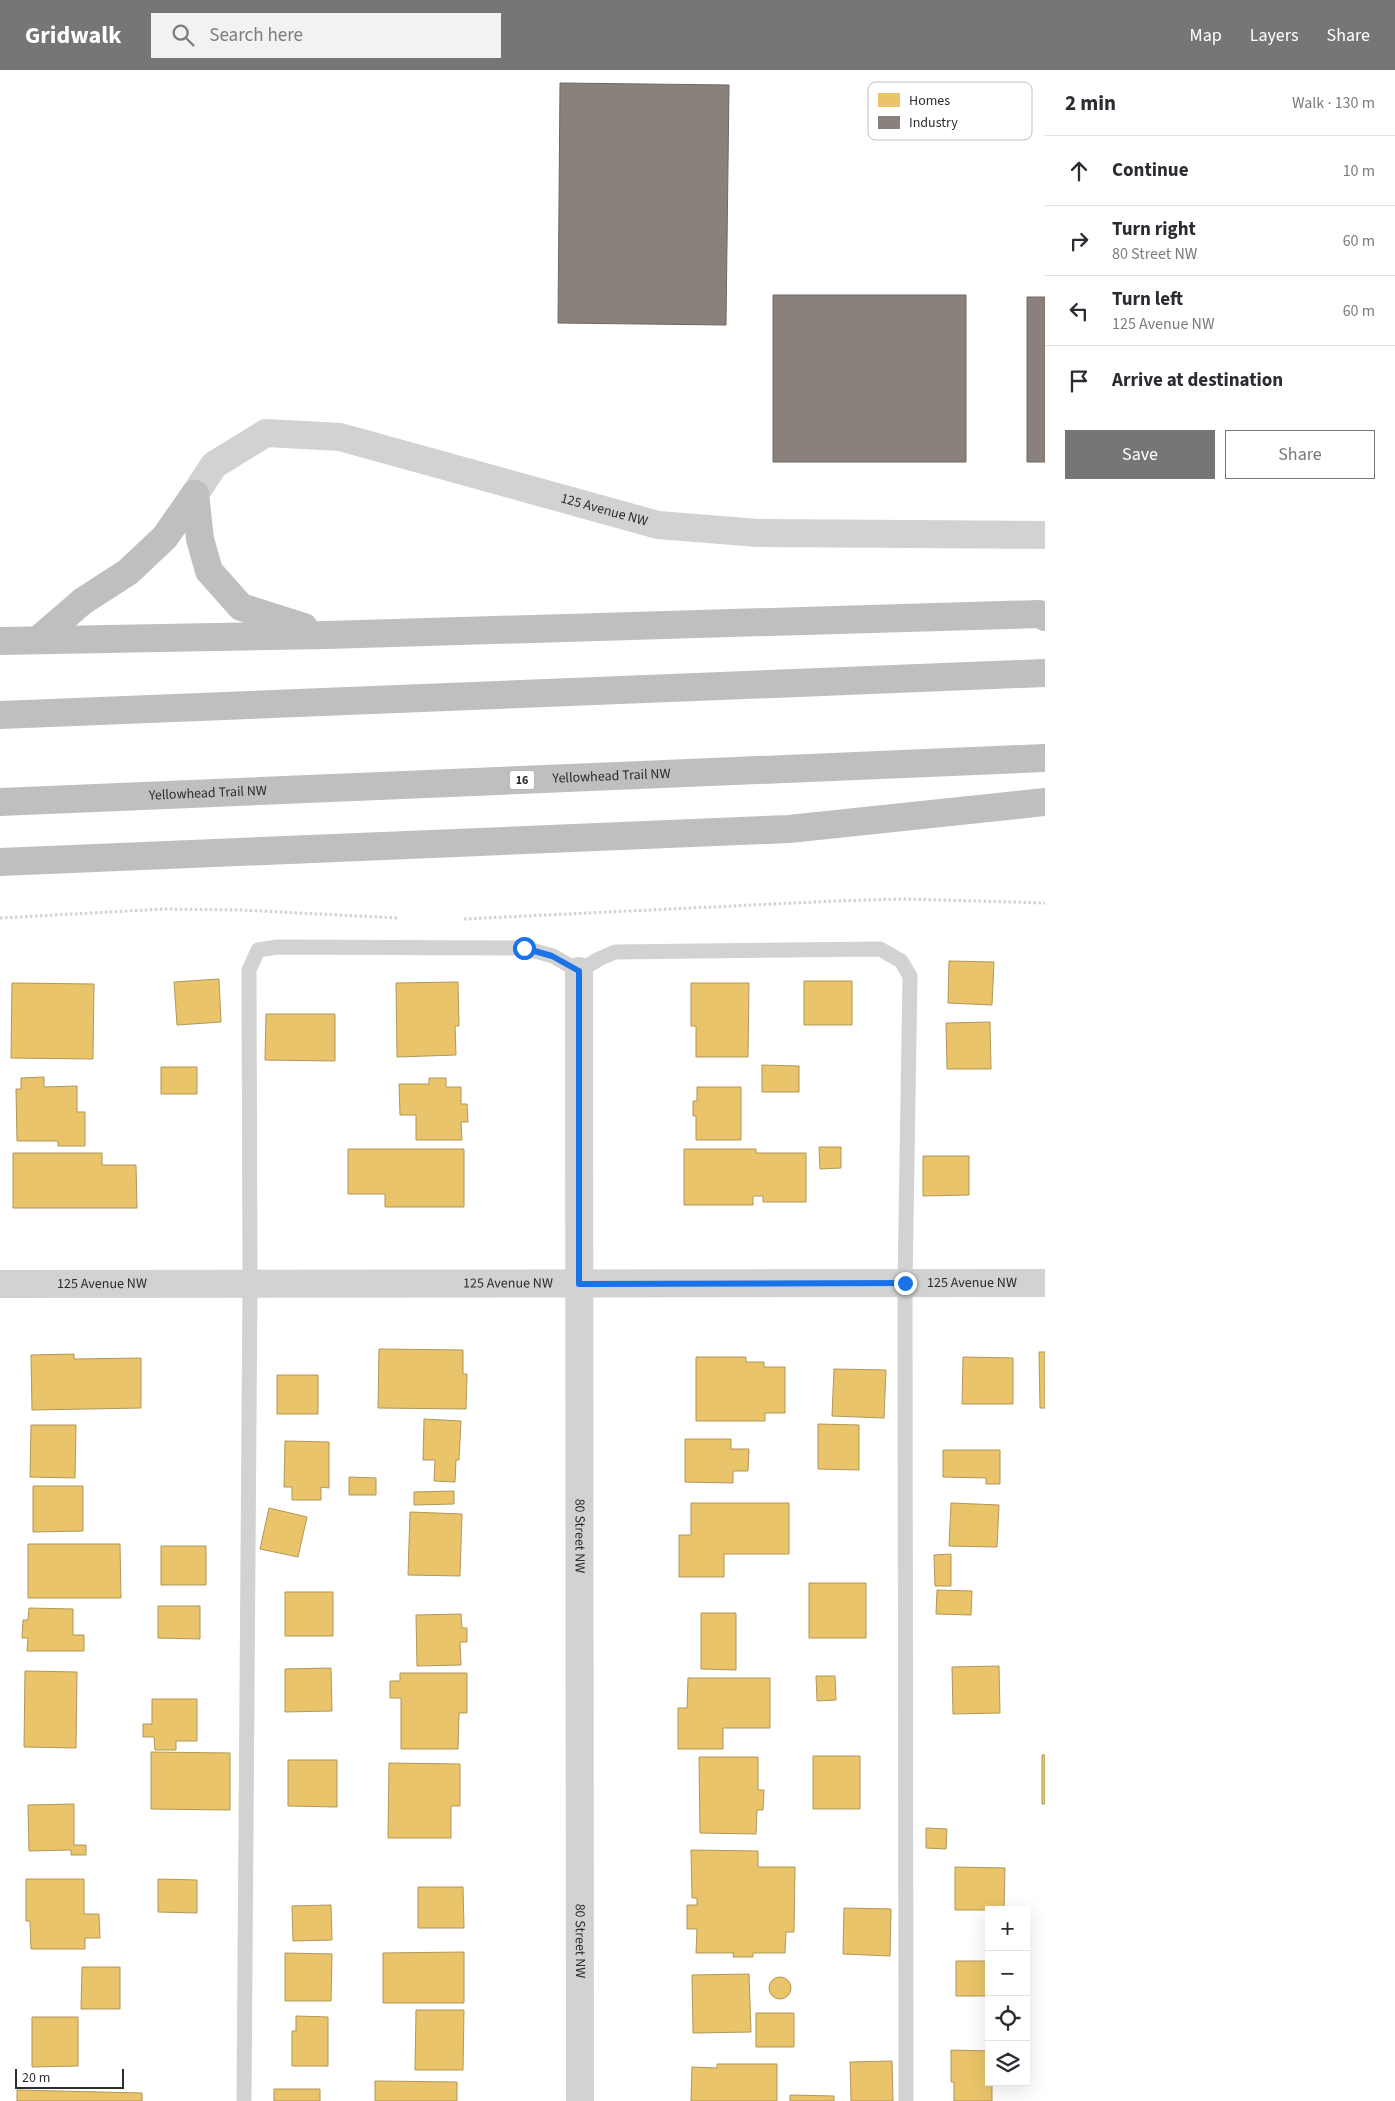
<!DOCTYPE html>
<html lang="en">
<head>
<meta charset="utf-8">
<style>
	:root { --surface:#fff; --page:#f2f2f3; --text:#2b2b33; --muted:#7c7c81; --line:#e1e1e2; --accent:#767676 }
	body { margin:0; font-family:"Source Sans 3",sans-serif; background:var(--page); color:var(--text) }
	.controls { position:absolute; right:15px; bottom:15px; display:grid; overflow:hidden; border-radius:0px; box-shadow:0 5px 20px #0002 }
	.controls button { width:45px; height:45px; display:grid; place-items:center; padding:0; border:0; border-bottom:1px solid var(--line); background:var(--surface); color:var(--text); font:25px sans-serif }
	.scale { position:absolute; left:15px; bottom:12px; width:109px; box-sizing:border-box; padding-left:5px; border:2px solid #2d2d2d; border-top:0; font-size:14px; line-height:18px; white-space:nowrap; color:#2d2d2d; -webkit-text-stroke:4px #fff; paint-order:stroke }
	.stop { position:absolute; width:15px; height:15px; margin:-11px; border:4px solid #1a73e8; border-radius:50%; background:#fff }
	.stop.end { background:#1a73e8; border-color:#fff; box-shadow:0 1px 5px #0008 }
	.list { margin:0; padding:0; list-style:none }
	h2 { display:flex; justify-content:space-between; align-items:center; height:65px; margin:0; padding:0 20px; font-size:21px }
	h2 small { font-size:16px; font-weight:400; color:var(--muted) }
	.list li { display:grid; grid-template-columns:32px 1fr auto; gap:15px; align-items:center; box-sizing:border-box; height:70px; padding:0 20px; border-top:1px solid var(--line) }
	.list b { display:block; font-size:19px; white-space:nowrap }
	.list p { margin:0; font-size:16px; white-space:nowrap; color:var(--muted) }
	.list em { font-size:16px; font-style:normal; color:var(--muted) }
	.actions { display:flex; gap:10px; padding:15px 20px }
	.actions a { flex:1; padding:11px 0; border:1px solid var(--accent); border-radius:0px; text-align:center; font-size:18px; color:var(--accent) }
	.actions .main { background:var(--accent); color:#fff }
	.icon { flex:none; width:28px; height:28px; fill:none; stroke:currentColor; stroke-width:2; stroke-linecap:round; stroke-linejoin:round }
	.map { position:relative; flex:none; width:1045px; height:2031px; overflow:hidden }
	header { display:flex; align-items:center; gap:30px; box-sizing:border-box; height:70px; padding:0 25px; background:var(--accent); color:#fff }
	header strong { font-size:24px }
	nav { display:flex; gap:28px; margin-inline-start:auto; font-size:18px }
	.search { width:350px; height:45px; background:var(--page); display:flex; align-items:center; gap:12px; box-sizing:border-box; padding:0 18px; border-radius:0px; color:var(--muted); font-size:19px }
	main { display:flex }
	aside { flex:1; background:var(--surface) }
	.map>svg:first-child { display:block }
	.homes { fill:#e9c46a; stroke:#b19758 }
	.industry { fill:#8a817c; stroke:#6e6864 }
	.lines { fill:none; stroke-linecap:round; stroke-linejoin:round }
	.path { stroke:#d2d2d2; stroke-width:3; stroke-dasharray:2.5 2.5; stroke-linecap:butt }
	.service { stroke:#d2d2d2; stroke-width:15 }
	.minor { stroke:#d2d2d2; stroke-width:28 }
	.tertiary { stroke:#d2d2d2; stroke-width:28 }
	.motorway { stroke:#bfbfbf; stroke-width:28 }
	.route { stroke:#1a73e8; stroke-width:6 }
	.labels { text-anchor:middle; dominant-baseline:central; stroke-width:5; stroke-linejoin:round; paint-order:stroke }
	.shield { fill:#fff; stroke:#6c6c6c; stroke-width:1 }
	.shield-label { font-size:12px; font-weight:bold; fill:#2d2d2d }
	.street-label { font-size:14px; fill:#2d2d2d; stroke:#fff }
	.key { fill:#fff; stroke:#c0c0c0; stroke-width:1 }
	.key-label { font-size:14px; fill:#2d2d2d }
</style>
</head>
<body>
<header>
<strong>Gridwalk</strong>
<div class="search"><svg class="icon" aria-label="search" viewBox="0 0 24 24"><circle cx="10" cy="10" r="6"/><path d="M15 15l6 6"/></svg>Search here</div>
<nav><a>Map</a><a>Layers</a><a>Share</a></nav>
</header>
<main>
<div class="map">
<svg width="1045" height="2031" viewBox="0 0 1045 2031">
	<rect width="100%" height="100%" fill="#fff"/>
	<path class="homes" d="M949,891L994,892L992,935L948,933Z
		M219,909L221,952L177,955L174,912Z
		M804,911H852V955H804Z
		M458,912L459,956H455L456,985L397,987L396,913Z
		M12,913L94,914L93,989L11,988Z
		M691,913H749L748,987H696V956H691Z
		M266,944H335V991L265,990Z
		M990,952L991,999H947L946,953Z
		M762,995L799,996V1022H762Z
		M161,997H197V1024H161Z
		M44,1007V1017L77,1016V1042H85V1076H58V1071H17L16,1019H21V1008Z
		M429,1008H446V1017H461V1034H467L468,1052H461L462,1070H416V1045H400L399,1014H429Z
		M697,1017H741V1070H696V1046H693V1031H697Z
		M819,1077H841V1098L820,1099Z
		M348,1079H464V1137H385V1124H348Z
		M684,1079H756V1083H806V1132H763V1126H753V1135H684Z
		M13,1083H102V1095H136L137,1138H13Z
		M923,1086H969V1125L923,1126Z
		M379,1279L463,1280V1304H467L466,1339L378,1338Z
		M1039,1282H1045V1338H1040Z
		M74,1284V1289L141,1288V1338L32,1340L31,1285Z
		M696,1287H746V1292H764V1297H785V1343H765V1351H696Z
		M963,1287L1013,1288V1334H962Z
		M834,1299L886,1300L884,1348L832,1346Z
		M277,1305H318V1344H277Z
		M424,1349L461,1351L459,1390H456L455,1412L434,1411L435,1390H423Z
		M818,1354L859,1355V1400L818,1399Z
		M31,1355H76L75,1408L30,1407Z
		M685,1369H731V1379H749L748,1401H733V1413L685,1412Z
		M285,1371L329,1372V1418L321,1417V1430H292V1417H284Z
		M943,1380H1000V1414H986V1408L943,1407Z
		M349,1407L376,1408V1425H349Z
		M33,1416H83V1461L33,1462Z
		M454,1421V1434L414,1435V1422Z
		M691,1433H789V1484H724V1507H679V1465H691Z
		M951,1433L999,1435L997,1477L949,1476Z
		M269,1438L307,1447L298,1487L260,1479Z
		M410,1442L462,1444L460,1506L408,1505Z
		M28,1474H120L121,1528H28Z
		M161,1476H206V1515H161Z
		M951,1484V1516H935L934,1485Z
		M809,1513H866V1568H809Z
		M937,1520L972,1521L971,1545L936,1544Z
		M285,1522H333V1566H285Z
		M158,1536H200V1569L158,1568Z
		M29,1538L73,1539V1565H84V1581H27L28,1568H22L23,1550H28Z
		M701,1543H736V1600L701,1599Z
		M461,1544L462,1558H467V1572H460L461,1595L417,1596L416,1545Z
		M999,1596L1000,1643L953,1644L952,1597Z
		M331,1598L332,1641L285,1642V1599Z
		M25,1601L77,1602L76,1678L24,1677Z
		M400,1603H467V1643H459L458,1679H401V1628H390V1611H400Z
		M816,1606H835L836,1630L817,1631Z
		M688,1608H770V1658H723V1679H678V1638H687Z
		M152,1629H197V1671H176V1680H155L154,1667H143V1654H152Z
		M151,1682L230,1683V1740L151,1739Z
		M1042,1685H1045V1734H1042Z
		M813,1686H860V1739H813Z
		M699,1687H758V1720H764L763,1740H757L756,1764L700,1763Z
		M288,1690H337V1737L288,1736Z
		M389,1693L460,1694V1736H451V1768H388Z
		M74,1734V1775H86V1785H71V1780L29,1781L28,1735Z
		M926,1758L947,1759L946,1779L926,1778Z
		M691,1780L758,1781V1797H795L794,1862H786L785,1883H753V1887H733L734,1883H696L697,1859H687V1835H697V1828H692Z
		M955,1797L1005,1798L1004,1840H955Z
		M26,1809H84V1844H99L100,1868H85V1879H31L30,1851H26Z
		M158,1809L197,1810V1843L158,1842Z
		M418,1817H463L464,1858H418Z
		M331,1835L332,1870L293,1871L292,1836Z
		M844,1838L891,1839L890,1886L843,1884Z
		M464,1882V1933H383V1883Z
		M285,1883L332,1884L331,1931H285Z
		M956,1891H989V1926H956Z
		M82,1897H120V1939H81Z
		M749,1904L751,1962L693,1963L692,1905Z
		M769 1918a11 11 0 1 1 22 0a11 11 0 1 1-22 0Z
		M416,1940H464L463,2000H415Z
		M756,1943H794V1977H756Z
		M296,1946L328,1947V1996H292V1961H296Z
		M32,1947H78V1996L32,1997Z
		M951,1980L989,1981V2012H992V2031H954V2012H951Z
		M892,1991L893,2031H851L850,1992Z
		M717,1994H777V2031H691L692,1997L717,1998Z
		M375,2011L457,2012V2031H375Z
		M274,2019H320V2031H274Z
		M17,2020L142,2023V2031H17Z
		M790,2025L834,2026V2031H790Z"/>
	<path class="industry" d="M560,13L729,15L726,255L558,253Z
		M773,225H966V392H773Z
		M1027,227H1045V392H1027Z"/>
	<g class="lines">
		<path class="path" d="M0,848L164,839L241,840L397,848
			M464,849L835,831L904,829L1045,833"/>
		<path class="service" d="M244,2031L250,1214L249,900L258,880L278,877L524,878L553,886L579,901L599,889L615,882L880,879L901,891L910,906L905,1213L906,2031"/>
		<g class="minor">
			<path id="s1" d="M579,901L580,2031"/>
			<path id="s2" d="M0,1214L1045,1213"/>
		</g>
		<path class="tertiary" id="s3" d="M195,424L214,395L266,363L340,367L658,455L758,463L1045,465"/>
		<g class="motorway">
			<path d="M195,424L200,469L209,501L241,537L304,557"/>
			<path d="M39,569L83,531L128,502L165,467L195,424"/>
			<path d="M0,571L327,565L1039,544L1045,547"/>
			<path d="M0,645L1045,603"/>
			<path id="s4" d="M0,732L1045,688"/>
			<path d="M0,792L789,759L1045,732"/>
		</g>
	</g>
	<g class="lines">
		<path class="route" d="M524,878L552,886L579,901V1214L905,1213"/>
	</g>
	<g class="labels">
		<rect class="shield" x="509.5" y="700.5" width="25" height="19" rx="4"/>
		<g class="shield-label">
			<text x="522" y="710">16</text>
		</g>
		<g class="street-label">
			<text stroke="none"><textPath href="#s3" startOffset="444">125 Avenue NW</textPath></text>
			<text stroke="none"><textPath href="#s4" startOffset="612">Yellowhead Trail NW</textPath></text>
			<text stroke="none"><textPath href="#s4" startOffset="208">Yellowhead Trail NW</textPath></text>
			<text stroke="none"><textPath href="#s2" startOffset="972">125 Avenue NW</textPath></text>
			<text stroke="none"><textPath href="#s2" startOffset="102">125 Avenue NW</textPath></text>
			<text stroke="none"><textPath href="#s2" startOffset="508">125 Avenue NW</textPath></text>
			<text stroke="none"><textPath href="#s1" startOffset="565">80 Street NW</textPath></text>
			<text stroke="none"><textPath href="#s1" startOffset="970">80 Street NW</textPath></text>
		</g>
	</g>
	<rect x="868" y="12" width="164" height="58" rx="8" class="key"/>
	<rect x="878" y="23" width="22" height="14" fill="#e9c46a"/>
	<rect x="878" y="46" width="22" height="13" fill="#8a817c"/>
	<g class="key-label">
		<text x="909" y="35">Homes</text>
		<text x="909" y="57">Industry</text>
	</g>
</svg>
<div class="controls">
<button>+</button>
<button>−</button>
<button><svg class="icon" aria-label="locate" viewBox="0 0 24 24"><circle cx="12" cy="12" r="6"/><path d="M12 2v4M12 18v4M2 12h4M18 12h4"/></svg></button>
<button><svg class="icon" aria-label="layers" viewBox="0 0 24 24"><path d="M12 4l9 5-9 5-9-5zM3 14l9 5 9-5"/></svg></button>
</div>
<div class="scale">20 m</div>
<div class="stop" style="left:524px;top:878px"></div>
<div class="stop end" style="left:905px;top:1213px"></div>
</div>
<aside>
<h2>2 min<small>Walk · 130 m</small></h2>
<ul class="list">
<li><svg class="icon" aria-label="ahead" viewBox="0 0 24 24"><path d="M12 20V5M6 11l6-6 6 6"/></svg><div><b>Continue</b></div><em>10 m</em></li>
<li><svg class="icon" aria-label="right" viewBox="0 0 24 24"><path d="M7 20v-9h11M14 6l5 5-5 5"/></svg><div><b>Turn right</b><p>80 Street NW</p></div><em>60 m</em></li>
<li><svg class="icon" aria-label="left" viewBox="0 0 24 24"><path d="M17 20v-9H6M10 6l-5 5 5 5"/></svg><div><b>Turn left</b><p>125 Avenue NW</p></div><em>60 m</em></li>
<li><svg class="icon" aria-label="arrive" viewBox="0 0 24 24"><path d="M6 21V4h12l-3 4 3 4H6"/></svg><div><b>Arrive at destination</b></div></li>
</ul>
<div class="actions"><a class="main">Save</a><a>Share</a></div>
</aside>
</main>
</body>
</html>
